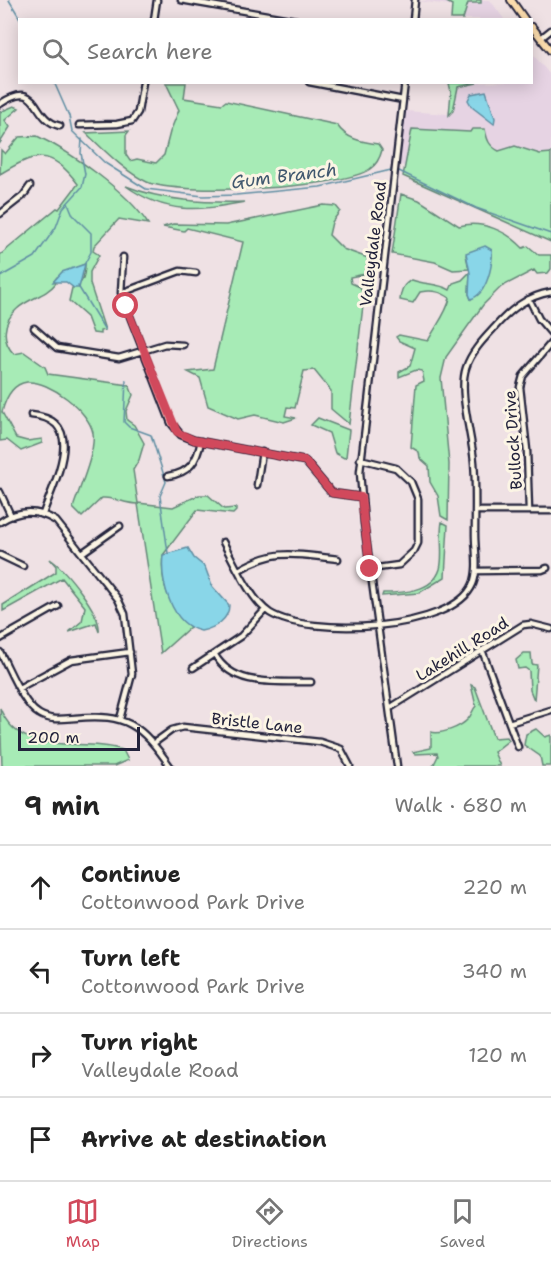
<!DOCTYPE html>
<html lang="en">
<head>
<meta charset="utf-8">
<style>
	:root { --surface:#fff; --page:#f2f2f2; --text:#222; --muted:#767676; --line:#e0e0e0; --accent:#d1495b }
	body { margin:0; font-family:"Shantell Sans",sans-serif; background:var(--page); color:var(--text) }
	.scale { position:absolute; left:18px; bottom:15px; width:122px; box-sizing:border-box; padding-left:6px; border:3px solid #22223b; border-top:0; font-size:16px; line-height:21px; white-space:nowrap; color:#22223b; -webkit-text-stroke:4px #fcf5e5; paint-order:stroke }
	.stop { position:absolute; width:18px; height:18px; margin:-14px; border:4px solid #d1495b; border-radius:50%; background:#fff }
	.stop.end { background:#d1495b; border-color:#fff; box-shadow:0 2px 6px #0008 }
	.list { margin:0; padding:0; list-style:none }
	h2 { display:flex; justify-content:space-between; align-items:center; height:78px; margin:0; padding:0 24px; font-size:26px }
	h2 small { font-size:20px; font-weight:400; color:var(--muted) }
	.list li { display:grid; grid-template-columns:39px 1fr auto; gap:18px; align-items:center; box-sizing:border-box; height:84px; padding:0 24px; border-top:2px solid var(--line) }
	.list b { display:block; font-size:22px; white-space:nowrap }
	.list p { margin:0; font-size:20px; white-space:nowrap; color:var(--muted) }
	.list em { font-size:20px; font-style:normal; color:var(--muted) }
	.icon { flex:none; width:33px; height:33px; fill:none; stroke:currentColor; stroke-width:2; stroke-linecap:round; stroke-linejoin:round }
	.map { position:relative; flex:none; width:551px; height:766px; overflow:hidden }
	.search { position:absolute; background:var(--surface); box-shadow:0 3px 15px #0003; left:18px; right:18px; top:18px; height:66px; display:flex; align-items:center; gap:15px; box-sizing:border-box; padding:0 21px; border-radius:0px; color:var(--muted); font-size:22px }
	.sheet { height:414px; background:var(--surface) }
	nav { display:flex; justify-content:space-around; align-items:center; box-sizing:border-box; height:84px; border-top:2px solid var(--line); background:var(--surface); font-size:16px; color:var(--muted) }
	nav a { display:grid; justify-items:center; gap:3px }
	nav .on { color:var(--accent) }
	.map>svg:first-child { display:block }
	.built { fill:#e6d3e3 }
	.green { fill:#a7ebb6; stroke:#648678; stroke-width:1.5 }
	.water { fill:#89d6e8; stroke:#608ea3; stroke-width:1.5 }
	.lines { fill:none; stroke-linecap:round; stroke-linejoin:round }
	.stream { stroke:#608ea3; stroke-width:1.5 }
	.minor-casing { stroke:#22223b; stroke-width:9 }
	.major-casing { stroke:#22223b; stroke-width:10 }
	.minor { stroke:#fcf5e5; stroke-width:4.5 }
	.major { stroke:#fcdcac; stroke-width:6 }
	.route { stroke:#d1495b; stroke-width:8 }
	.labels { text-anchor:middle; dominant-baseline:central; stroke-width:6; stroke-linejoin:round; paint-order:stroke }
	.street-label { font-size:16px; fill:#22223b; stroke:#fcf5e5 }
	.water-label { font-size:18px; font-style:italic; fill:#41586f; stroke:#fcf5e5 }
</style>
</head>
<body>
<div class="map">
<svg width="551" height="766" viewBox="0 0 551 766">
	<rect width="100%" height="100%" fill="#efe1e4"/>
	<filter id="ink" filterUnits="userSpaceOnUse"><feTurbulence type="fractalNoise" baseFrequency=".0167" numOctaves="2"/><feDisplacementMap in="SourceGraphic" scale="12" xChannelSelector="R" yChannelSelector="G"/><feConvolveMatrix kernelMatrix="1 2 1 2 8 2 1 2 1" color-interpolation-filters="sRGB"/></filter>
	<g filter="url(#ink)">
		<path class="built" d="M490,0L504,19H457L458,6L418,1Z
			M532,53L551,76V231L503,215L399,164L406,111L448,114L452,83L532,82Z"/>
		<path class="green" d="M443,0H481V3H468L463,19H451L452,5Z
			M166,83H186L184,98L222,104L226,101L337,125C346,139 362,142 378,144L382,150C380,158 377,164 370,169C342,189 178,196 147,182C124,171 104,150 86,133L129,131L126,135V155L130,161L137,159L156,163L164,155L170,132L179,110Z
			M449,83H477L458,87L453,111L449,115L451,92Z
			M14,106L19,108L5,120L10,127L0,143V112Z
			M412,129L470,132L472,129H485C487,140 489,146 499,151L515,146L540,154L551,153V242L403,176Z
			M37,136C71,152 128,192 148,224L119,219L94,246L93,251L99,255L90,272V284L105,330L100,331V334L93,333L87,317L69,301L72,288C83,286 85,274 85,264L57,277L54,281L56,283C45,297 30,297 17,309C3,321 1,341 14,354L24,352L45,367L48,374L129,385L133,395L126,411L127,420L134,425L144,443L139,460L133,470L138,503L173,507L199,495H208L224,509L236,508V511L233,514L197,510L163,555C160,582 169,608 190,627L161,653L138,504C124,504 115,497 102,498L82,517L73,508C79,489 96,452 93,433C89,411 49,380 27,382C12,384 5,400 2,412L16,438L27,441L42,439V443L21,451L7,440L0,441V255L57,208L59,209L78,184C50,147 35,153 0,174L1,150L5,154L19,137Z
			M126,186C164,201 204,203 245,202C197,211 167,215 126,186Z
			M401,194L419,200L459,226C482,220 507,231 523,248L528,246L539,255H551V269L548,273L537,274L534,270L501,287L483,305L446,357L441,378L449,464L448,520L441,516L438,496L430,482L429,466L420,458L419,452L411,447L416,385L424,381L422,371L416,370L399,377V372L410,366L415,348L399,341L396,337L399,335L428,341C435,327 447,313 450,298C440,291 432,290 420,292L413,303L400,300C401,290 403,284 412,280C425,285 438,283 450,290L453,283L462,280L470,272L469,294L471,299L492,257V250L466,255L469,269L453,270L435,262L392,254Z
			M323,205L336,206L340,211L332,222L329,235L343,249L368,258L365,274L350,277L351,283L360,287L364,297L349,424L331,409V391L314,370L304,371L295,408L287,407L285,416L296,418L284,422L255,415L238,419L208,406L200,378L188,372L213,369L243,242L187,228L184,231L163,227L173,224L226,225Z
			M318,418L349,430L346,457L344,458L335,453L329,433L311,425Z
			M442,522L448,525L445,577L419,593L382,596L383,593C402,593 433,592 440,569C444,554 439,537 442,522Z
			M50,559C65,569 102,614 99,632L96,623L69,632L82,621L85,607L62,578L3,611V605L56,572V566Z
			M524,653H531L532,664L537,665L534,700L530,690L529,671L525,668L518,669L516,660Z
			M471,685L475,687L494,738L507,737L509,740L494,752L500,766H433L438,756L437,753L415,754L413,752L431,748V732C441,735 461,727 468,719C472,715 472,710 476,706Z
			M0,708C20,760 82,736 123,750L128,760L114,766H2Z
			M536,729L545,737L551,735V766H542L540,756L524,745L526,734Z"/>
		<path class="water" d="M486,91L495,118L494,124L472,107L468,100L471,94Z
			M485,246L492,250C493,265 487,294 471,299L469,294L470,273L466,253Z
			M85,264L79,288H74L66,282H53L62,272Z
			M188,548L194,558L205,567L212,586L229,605C229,620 215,628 201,631C171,625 160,581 163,555Z"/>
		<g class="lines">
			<path class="stream" d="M9,0L21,20
				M54,82L69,116L72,131L105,163L146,189L203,196L236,195L320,187L391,170
				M399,171L476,208L551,234
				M68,203L73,215L91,233V252L85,263
				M0,277L35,257L56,227L63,208L82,187L85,174L81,153L82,139
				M78,286L105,330
				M126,380L124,422L129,427L151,435L166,482L160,496L168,553"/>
			<g class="minor-casing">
				<path id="minor" d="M181,0L296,20
					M154,20L157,0
					M413,20L415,0
					M541,38L551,30
					M309,82L403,100
					M0,104C41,77 30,119 60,126
					M79,125L117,124L132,121L138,112L143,82
					M0,214L23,196L30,186
					M123,257L121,293L171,423L181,435L194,440L305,461L332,493L361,497
					M121,293L180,271L196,273
					M529,299L539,319L551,333
					M34,328L57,348L119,358L165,344L183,345
					M31,415C89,420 54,481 43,514
					M360,459L396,468L411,482L418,499V543L414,551L399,565L370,569
					M168,476C190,473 197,461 201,441
					M257,485L262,452
					M0,492L11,516
					M475,511H551
					M529,511L527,450L520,387L523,376L551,343
					M0,522C18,510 37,509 56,521L118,599L125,614L132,674L120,719
					M223,542C234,562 251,601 270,613C309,637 453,632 473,584C479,569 475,550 475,535C475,510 476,486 474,462C472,435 458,392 466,368C471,352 484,339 495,327C510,310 527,296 551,292
					M82,553L120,526
					M0,555L23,566
					M239,570C277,547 297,555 338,559
					M476,571L542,570L547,568
					M0,639L58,606
					M482,650L518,747
					M0,652C9,668 23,705 39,714C50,721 63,719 75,718C127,713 141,725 170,766
					M215,655C234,688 277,681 311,682
					M193,668L241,636L265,610
					M19,688L71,660L130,652
					M390,708L523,625L531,624L551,629
					M509,723L551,710
					M154,743L172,730L183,727L320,742L341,749L350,766
					M397,766L364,523L360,472L405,82"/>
			</g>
			<g class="major-casing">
				<path id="major" d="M511,0L525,20
					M532,27L551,51"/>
			</g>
			<use href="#minor" class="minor"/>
			<use href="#major" class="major"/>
		</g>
	</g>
	<g class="lines" filter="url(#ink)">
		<path class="route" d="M126,306L177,432L194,440L305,461L332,493L361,497L370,569"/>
	</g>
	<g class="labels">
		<g class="street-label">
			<text transform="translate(373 244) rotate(-83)">Valleydale Road</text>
			<text transform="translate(513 440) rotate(-94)">Bullock Drive</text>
			<text transform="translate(462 649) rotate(-32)">Lakehill Road</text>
			<text transform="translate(257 723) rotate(6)">Bristle Lane</text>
		</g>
		<g class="water-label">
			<text transform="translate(284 176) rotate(-7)">Gum Branch</text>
		</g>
	</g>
</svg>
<div class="scale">200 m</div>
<div class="stop" style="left:126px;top:306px"></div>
<div class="stop end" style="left:370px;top:569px"></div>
<div class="search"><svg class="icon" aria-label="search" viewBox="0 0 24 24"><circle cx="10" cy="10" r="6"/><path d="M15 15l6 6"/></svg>Search here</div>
</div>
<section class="sheet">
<h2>9 min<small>Walk · 680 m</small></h2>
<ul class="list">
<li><svg class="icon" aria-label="ahead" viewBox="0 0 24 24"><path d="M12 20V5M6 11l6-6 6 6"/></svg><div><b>Continue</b><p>Cottonwood Park Drive</p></div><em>220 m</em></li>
<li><svg class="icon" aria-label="left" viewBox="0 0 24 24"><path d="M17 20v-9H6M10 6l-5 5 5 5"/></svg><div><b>Turn left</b><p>Cottonwood Park Drive</p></div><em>340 m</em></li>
<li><svg class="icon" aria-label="right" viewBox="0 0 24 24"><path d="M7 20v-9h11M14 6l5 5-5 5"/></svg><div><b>Turn right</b><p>Valleydale Road</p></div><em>120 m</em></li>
<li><svg class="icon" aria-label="arrive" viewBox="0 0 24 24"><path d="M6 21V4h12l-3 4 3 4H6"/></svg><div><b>Arrive at destination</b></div></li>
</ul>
</section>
<nav>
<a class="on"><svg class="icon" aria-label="map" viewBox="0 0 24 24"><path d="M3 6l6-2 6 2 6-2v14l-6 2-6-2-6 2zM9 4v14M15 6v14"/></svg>Map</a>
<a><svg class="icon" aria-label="directions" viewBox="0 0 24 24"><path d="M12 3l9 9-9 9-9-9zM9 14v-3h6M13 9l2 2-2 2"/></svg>Directions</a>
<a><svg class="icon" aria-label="saved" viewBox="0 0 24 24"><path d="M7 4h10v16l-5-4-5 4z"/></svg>Saved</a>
</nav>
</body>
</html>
